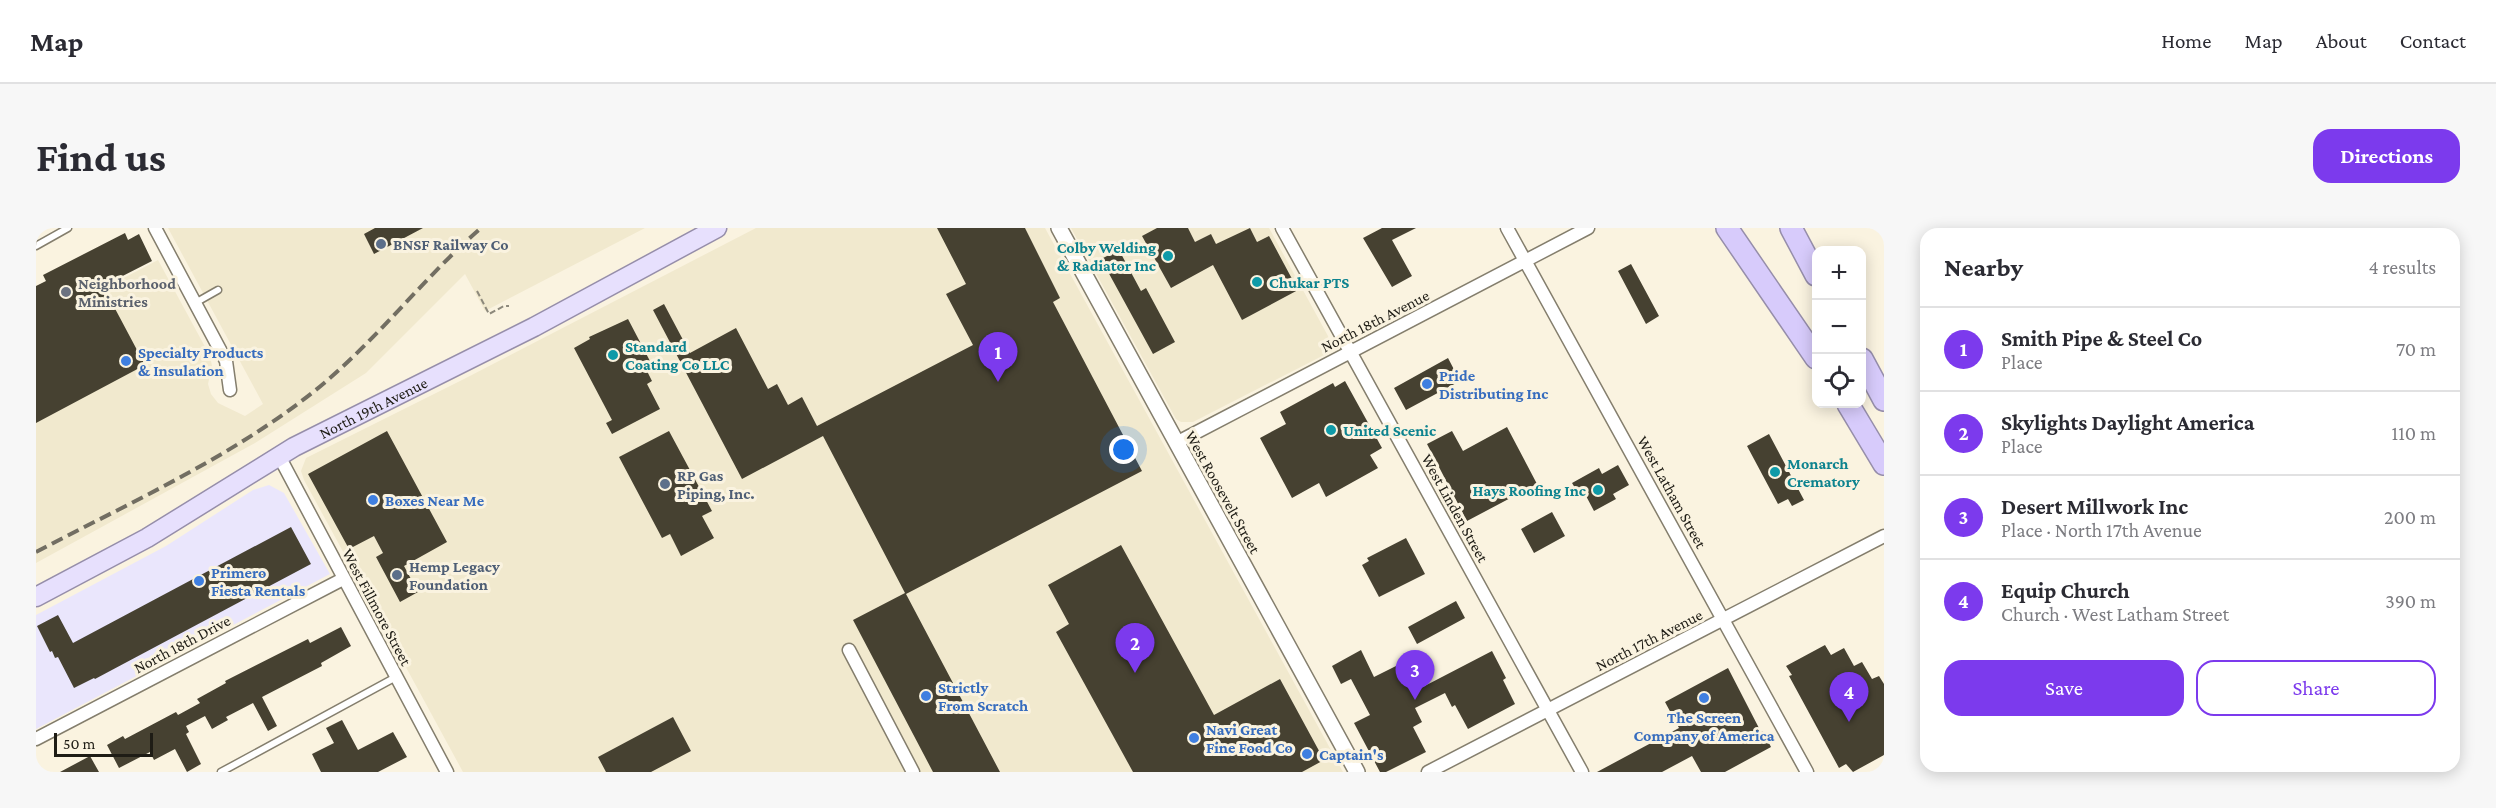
<!DOCTYPE html>
<html lang="en">
<head>
<meta charset="utf-8">
<style>
	:root { --surface:#fff; --page:#f7f7f7; --text:#2b2b33; --muted:#7c7c81; --line:#e1e1e2; --accent:#7c3aed }
	body { margin:0; font-family:"Crimson Pro",serif; background:var(--page); color:var(--text) }
	.controls { position:absolute; right:18px; top:18px; display:grid; overflow:hidden; border-radius:12px; box-shadow:0 3px 15px #0003 }
	.controls button { width:54px; height:54px; display:grid; place-items:center; padding:0; border:0; border-bottom:2px solid var(--line); background:var(--surface); color:var(--text); font:30px sans-serif }
	.scale { position:absolute; left:18px; bottom:15px; width:99px; box-sizing:border-box; padding-left:6px; border:3px solid #1e1c15; border-top:0; font-size:16px; line-height:21px; white-space:nowrap; color:#1e1c15; -webkit-text-stroke:4px #faf3e0; paint-order:stroke }
	.you { position:absolute; left:1088px; top:222px; width:21px; height:21px; margin:-15px; border:4px solid #fff; border-radius:50%; background:#1a73e8; box-shadow:0 0 0 9px #1a73e833 }
	.badge { display:grid; place-items:center; width:39px; height:39px; border-radius:50%; background:var(--accent); color:#fff; font-size:20px; font-weight:700 }
	.pin { position:absolute; translate:-50% -50px; filter:drop-shadow(0 2px 3px #0008) }
	.pin::after { content:''; position:absolute; top:32px; width:21px; height:18px; background:inherit; clip-path:polygon(0 0,100% 0,50% 100%) }
	.list { margin:0; padding:0; list-style:none }
	h2 { display:flex; justify-content:space-between; align-items:center; height:78px; margin:0; padding:0 24px; font-size:26px }
	h2 small { font-size:20px; font-weight:400; color:var(--muted) }
	.list li { display:grid; grid-template-columns:39px 1fr auto; gap:18px; align-items:center; box-sizing:border-box; height:84px; padding:0 24px; border-top:2px solid var(--line) }
	.list b { display:block; font-size:22px; white-space:nowrap }
	.list p { margin:0; font-size:20px; white-space:nowrap; color:var(--muted) }
	.list em { font-size:20px; font-style:normal; color:var(--muted) }
	.actions { display:flex; gap:12px; padding:18px 24px }
	.actions a { flex:1; padding:14px 0; border:2px solid var(--accent); border-radius:18px; text-align:center; font-size:21px; color:var(--accent) }
	.actions .main { background:var(--accent); color:#fff }
	.icon { flex:none; width:33px; height:33px; fill:none; stroke:currentColor; stroke-width:2; stroke-linecap:round; stroke-linejoin:round }
	.map { position:relative; flex:none; width:1848px; height:544px; overflow:hidden; border-radius:18px }
	header { display:flex; align-items:center; gap:36px; box-sizing:border-box; height:84px; padding:0 30px; background:var(--surface); border-bottom:2px solid var(--line) }
	header strong { font-size:28px }
	nav { display:flex; gap:33px; margin-inline-start:auto; font-size:21px }
	.intro { display:flex; align-items:center; justify-content:space-between; box-sizing:border-box; height:144px; padding:0 36px }
	h1 { margin:0; font-size:42px }
	.button { padding:15px 27px; border-radius:18px; background:var(--accent); color:#fff; font-size:21px; font-weight:700 }
	main { display:flex; gap:36px; padding:0 36px }
	aside { flex:1; background:var(--surface); border-radius:18px; box-shadow:0 3px 15px #0003 }
	.map>svg:first-child { display:block }
	.commercial { fill:#eae6fc }
	.built { fill:#f1e9ce }
	.building { fill:#464131 }
	.lines { fill:none; stroke-linecap:round; stroke-linejoin:round }
	.service-casing { stroke:#847e6d; stroke-width:9 }
	.minor-casing { stroke:#847e6d; stroke-width:15 }
	.tertiary-casing { stroke:#847e6d; stroke-width:18 }
	.primary-casing { stroke:#968eaa; stroke-width:21 }
	.motorway-casing { stroke:#968eaa; stroke-width:24 }
	.path { stroke:#8d897c; stroke-width:2; stroke-dasharray:6 3; stroke-linecap:butt }
	.service { stroke:#fff; stroke-width:6 }
	.minor { stroke:#fff; stroke-width:12 }
	.tertiary { stroke:#fff; stroke-width:15 }
	.primary { stroke:#e7e0fd; stroke-width:18 }
	.motorway { stroke:#d7cbfb; stroke-width:21 }
	.rail { stroke:#726e62; stroke-width:4; stroke-dasharray:12 6; stroke-linecap:butt }
	.service-dot { fill:#5c6f8a; stroke:#faf3e0; stroke-width:2 }
	.culture-dot { fill:#0f9aa8; stroke:#faf3e0; stroke-width:2 }
	.worship-dot { fill:#6b7280; stroke:#faf3e0; stroke-width:2 }
	.shop-dot { fill:#3f7fe0; stroke:#faf3e0; stroke-width:2 }
	.labels { text-anchor:middle; dominant-baseline:central; stroke-width:6; stroke-linejoin:round; paint-order:stroke }
	.service-label { font-size:16px; font-weight:bold; fill:#4e5e75; stroke:#faf3e0; text-anchor:start }
	.culture-label { font-size:16px; font-weight:bold; fill:#0d838f; stroke:#faf3e0; text-anchor:start }
	.worship-label { font-size:16px; font-weight:bold; fill:#5b616d; stroke:#faf3e0; text-anchor:start }
	.street-label { font-size:16px; fill:#1e1c15; stroke:#faf3e0 }
	.shop-label { font-size:16px; font-weight:bold; fill:#366cbe; stroke:#faf3e0; text-anchor:start }
</style>
</head>
<body>
<header>
<strong>Map</strong>
<nav><a>Home</a><a>Map</a><a>About</a><a>Contact</a></nav>
</header>
<div class="intro"><h1>Find us</h1><a class="button">Directions</a></div>
<main>
<div class="map">
<svg width="1848" height="544" viewBox="0 0 1848 544">
	<rect width="100%" height="100%" fill="#faf3e0"/>
	<path class="commercial" d="M233,257L248,265L294,346L0,501V387L130,318L217,262Z"/>
	<path class="built" d="M132,0H609L449,83L429,46L330,145L219,215L0,335V96L122,32L174,128L176,138L172,156L175,166L182,175L209,188L227,176Z
		M720,0H1009L1307,544H427L268,252L265,243L270,230L428,151Z
		M1035,0H1233L1292,108L1295,120L1292,125L1157,194H1145L1140,191Z"/>
	<path class="building" d="M339,0H387L338,26L328,6Z
		M901,0H989L1024,70L1017,74L1106,243L870,366L964,544H897L817,392L869,365L787,208L706,251L617,82L628,76L654,125L700,100L732,161L741,156L752,177L766,169L781,198L937,117L910,66L930,56Z
		M1121,0H1152L1159,14L1175,6L1180,16L1214,0L1221,14L1233,8L1262,62L1206,92L1177,37L1135,60L1106,8Z
		M1346,0H1380L1356,12L1376,48L1356,59L1327,10Z
		M89,5L92,12L103,6L116,33L67,58L109,137L0,195V58L10,53L7,47Z
		M1083,22L1105,63L1110,60L1139,114L1117,126L1065,31Z
		M1595,36L1623,88L1610,96L1582,43Z
		M592,91L615,135L609,139L616,153L611,156L624,181L576,206L570,195L576,192L538,120L554,111L553,109Z
		M1412,130L1424,153L1370,182L1358,160Z
		M1309,153L1346,220L1334,227L1342,240L1290,269L1283,255L1256,270L1224,210L1250,196L1244,184L1297,155L1299,159Z
		M1471,199L1501,256L1431,293L1391,216L1416,203L1427,223Z
		M351,203L411,314L368,338L382,364L364,374L340,329L347,325L338,308L313,321L272,246Z
		M633,203L676,283L666,288L678,310L645,328L634,306L626,310L583,229Z
		M1733,206L1768,272L1756,278L1752,271L1742,276L1711,218Z
		M1582,237L1593,257L1577,266L1580,271L1558,283L1549,266L1544,268L1536,255L1563,240L1566,246Z
		M1516,284L1529,308L1498,325L1485,301Z
		M255,299L275,336L59,451L58,450L38,460L22,429L19,430L16,423L14,424L1,398L22,387L37,415Z
		M1370,310L1389,346L1343,369L1326,337L1333,333L1331,330Z
		M1085,317L1178,487L1244,451L1288,532L1266,544H1097L1020,404L1033,396L1012,357Z
		M1420,373L1429,390L1381,416L1372,399Z
		M305,399L315,418L285,435L286,438L226,469L241,498L232,503L217,475L190,489L192,492L176,501L169,488L150,498L153,504L150,506L165,536L151,544L139,521L118,532L114,524L83,540L71,517L87,508L89,511L140,484L142,487L164,475L161,471L190,455L189,453L272,411L274,415Z
		M1789,417L1795,427L1808,420L1818,438L1826,434L1836,451L1843,448L1848,456V527L1817,544L1810,536L1803,540L1753,448L1756,447L1750,438Z
		M1325,422L1338,449L1364,436L1379,463L1456,423L1470,450L1467,452L1479,476L1432,501L1419,477L1416,479L1409,465L1379,480L1386,494L1377,499L1390,524L1350,544H1344L1318,495L1334,487L1315,451L1305,456L1296,438Z
		M1692,440L1725,504L1727,503L1735,519L1689,544H1665L1656,528L1626,544H1561L1643,500L1629,474Z
		M637,489L655,523L615,544H570L562,529Z
		M306,492L322,522L357,504L371,529L342,544H285L276,526L298,515L290,500Z
		M54,528L63,544H24Z"/>
	<g class="lines">
		<g class="service-casing">
			<path id="service" d="M0,18L32,0
				M159,75L182,62
				M185,544L360,449"/>
		</g>
		<g class="minor-casing">
			<path id="minor" d="M119,0L190,133L194,162
				M1246,0L1546,544
				M1471,0L1771,544
				M1140,215L1552,0
				M243,228L411,544
				M813,422L877,544
				M0,511L307,351
				M1392,544L1848,308"/>
		</g>
		<g class="tertiary-casing">
			<path id="tertiary" d="M1023,0L1321,544"/>
		</g>
		<g class="primary-casing">
			<g id="primary">
				<path id="s1" d="M0,369L111,310L258,219L498,99L681,0"/>
			</g>
		</g>
		<g class="motorway-casing">
			<path id="motorway" d="M1691,0L1780,130
				M1755,0L1780,47
				M1826,131L1848,172
				M1812,176L1848,236"/>
		</g>
		<path class="path" d="M441,63L453,86L468,78H473"/>
		<use href="#service" class="service"/>
		<use href="#minor" class="minor"/>
		<use href="#tertiary" class="tertiary"/>
		<use href="#primary" class="primary"/>
		<use href="#motorway" class="motorway"/>
		<path class="rail" d="M0,324C93,275 192,231 276,165C338,116 385,52 445,0"/>
	</g>
	<g class="service-dot">
		<circle cx="345" cy="16" r="6"/>
		<circle cx="629" cy="256" r="6"/>
		<circle cx="361" cy="347" r="6"/>
	</g>
	<g class="culture-dot">
		<circle cx="1132" cy="28" r="6"/>
		<circle cx="1221" cy="54" r="6"/>
		<circle cx="577" cy="127" r="6"/>
		<circle cx="1295" cy="202" r="6"/>
		<circle cx="1739" cy="244" r="6"/>
		<circle cx="1562" cy="262" r="6"/>
	</g>
	<circle class="worship-dot" cx="30" cy="64" r="6"/>
	<g class="shop-dot">
		<circle cx="90" cy="133" r="6"/>
		<circle cx="1391" cy="156" r="6"/>
		<circle cx="337" cy="272" r="6"/>
		<circle cx="163" cy="353" r="6"/>
		<circle cx="890" cy="468" r="6"/>
		<circle cx="1668" cy="470" r="6"/>
		<circle cx="1158" cy="510" r="6"/>
		<circle cx="1271" cy="526" r="6"/>
	</g>
	<g class="labels">
		<g class="service-label">
			<text x="357" y="16">BNSF Railway Co</text>
			<text x="641" y="247">RP Gas<tspan x="641" dy="18">Piping, Inc.</tspan></text>
			<text x="373" y="338">Hemp Legacy<tspan x="373" dy="18">Foundation</tspan></text>
		</g>
		<g class="culture-label">
			<text x="1120" y="19" text-anchor="end">Colby Welding<tspan x="1120" dy="18">&amp; Radiator Inc</tspan></text>
			<text x="1233" y="54">Chukar PTS</text>
			<text x="589" y="118">Standard<tspan x="589" dy="18">Coating Co LLC</tspan></text>
			<text x="1307" y="202">United Scenic</text>
			<text x="1751" y="235">Monarch<tspan x="1751" dy="18">Crematory</tspan></text>
			<text x="1550" y="262" text-anchor="end">Hays Roofing Inc</text>
		</g>
		<g class="worship-label">
			<text x="42" y="55">Neighborhood<tspan x="42" dy="18">Ministries</tspan></text>
		</g>
		<g class="street-label">
			<text transform="translate(1339 93) rotate(-27)">North 18th Avenue</text>
			<text stroke="none"><textPath href="#s1" startOffset="387">North 19th Avenue</textPath></text>
			<text transform="translate(1187 264) rotate(61)">West Roosevelt Street</text>
			<text transform="translate(1636 264) rotate(61)">West Latham Street</text>
			<text transform="translate(1419 280) rotate(61)">West Linden Street</text>
			<text transform="translate(341 379) rotate(62)">West Fillmore Street</text>
			<text transform="translate(1613 412) rotate(-27)">North 17th Avenue</text>
			<text transform="translate(146 416) rotate(-28)">North 18th Drive</text>
		</g>
		<g class="shop-label">
			<text x="102" y="124">Specialty Products<tspan x="102" dy="18">&amp; Insulation</tspan></text>
			<text x="1403" y="147">Pride<tspan x="1403" dy="18">Distributing Inc</tspan></text>
			<text x="349" y="272">Boxes Near Me</text>
			<text x="175" y="344">Primero<tspan x="175" dy="18">Fiesta Rentals</tspan></text>
			<text x="902" y="459">Strictly<tspan x="902" dy="18">From Scratch</tspan></text>
			<text x="1668" y="489" text-anchor="middle">The Screen<tspan x="1668" dy="18">Company of America</tspan></text>
			<text x="1170" y="501">Navi Great<tspan x="1170" dy="18">Fine Food Co</tspan></text>
			<text x="1283" y="526">Captain's</text>
		</g>
	</g>
</svg>
<div class="controls">
<button>+</button>
<button>−</button>
<button><svg class="icon" aria-label="locate" viewBox="0 0 24 24"><circle cx="12" cy="12" r="6"/><path d="M12 2v4M12 18v4M2 12h4M18 12h4"/></svg></button>
</div>
<div class="scale">50 m</div>
<div class="you"></div>
<div class="pin badge" style="left:962px;top:154px">1</div>
<div class="pin badge" style="left:1099px;top:445px">2</div>
<div class="pin badge" style="left:1379px;top:472px">3</div>
<div class="pin badge" style="left:1813px;top:494px">4</div>
</div>
<aside>
<h2>Nearby<small>4 results</small></h2>
<ul class="list">
<li><span class="badge">1</span><div><b>Smith Pipe &amp; Steel Co</b><p>Place</p></div><em>70 m</em></li>
<li><span class="badge">2</span><div><b>Skylights Daylight America</b><p>Place</p></div><em>110 m</em></li>
<li><span class="badge">3</span><div><b>Desert Millwork Inc</b><p>Place · North 17th Avenue</p></div><em>200 m</em></li>
<li><span class="badge">4</span><div><b>Equip Church</b><p>Church · West Latham Street</p></div><em>390 m</em></li>
</ul>
<div class="actions"><a class="main">Save</a><a>Share</a></div>
</aside>
</main>
</body>
</html>
